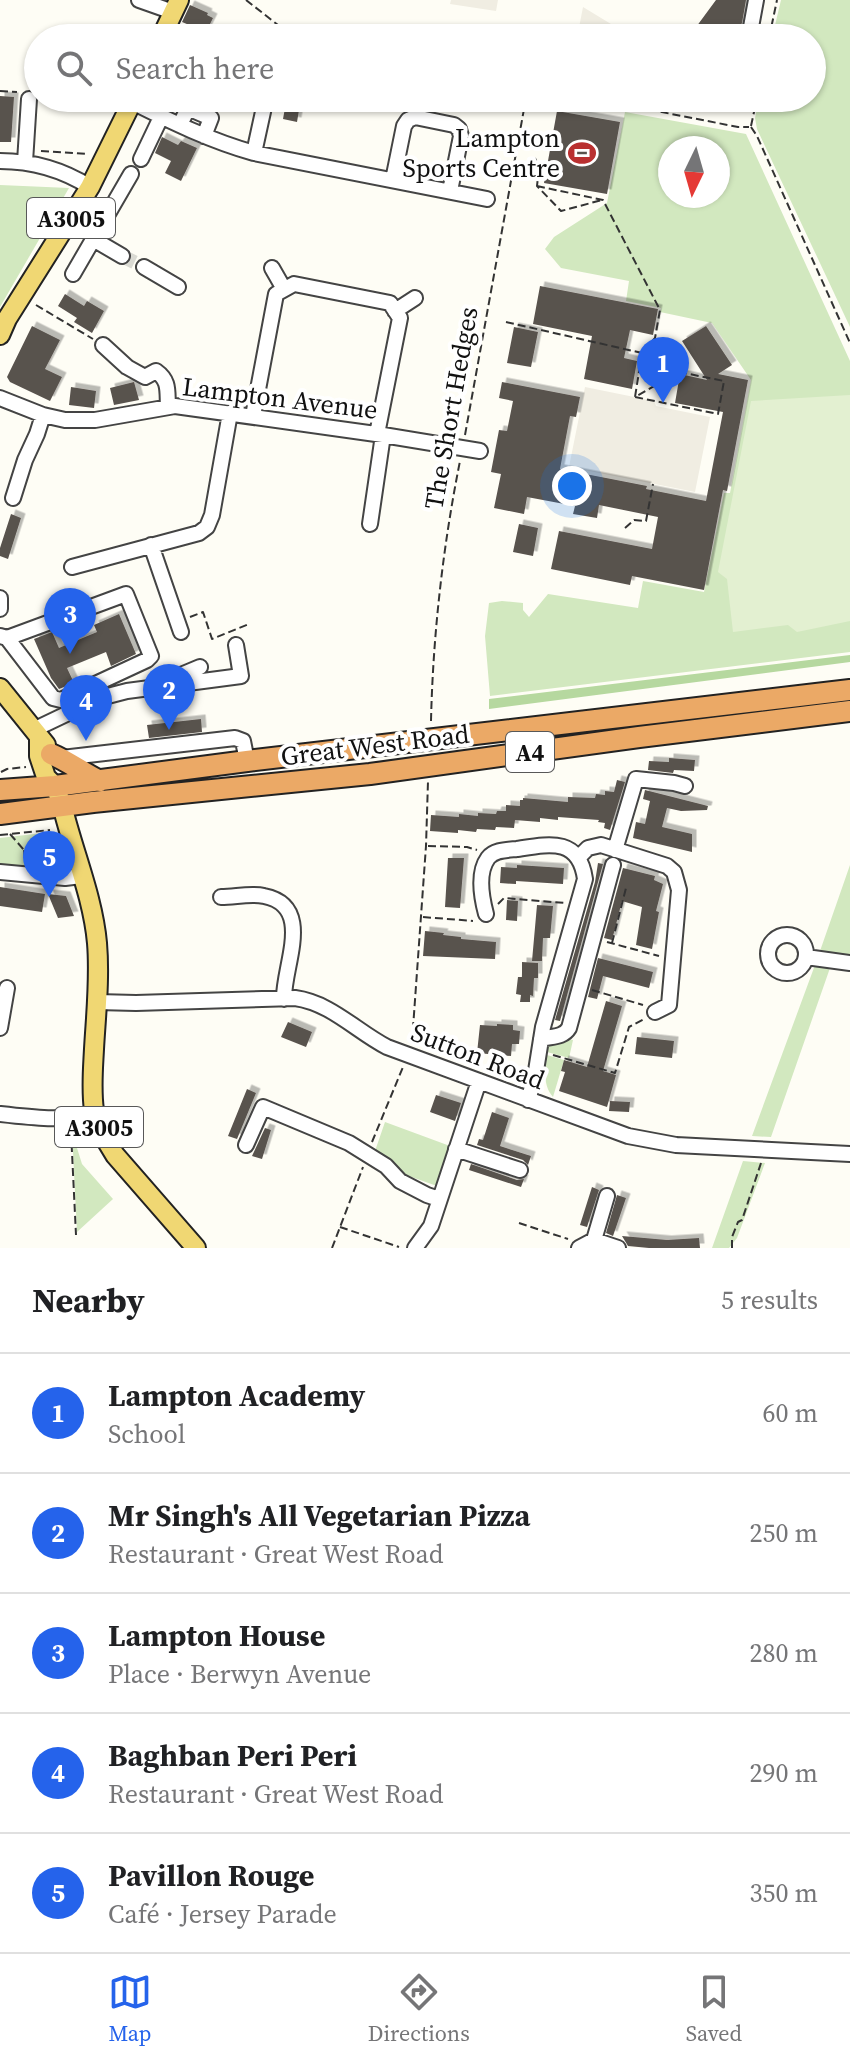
<!DOCTYPE html>
<html lang="en">
<head>
<meta charset="utf-8">
<style>
	:root { --surface:#fff; --page:#f6f6f6; --text:#202124; --muted:#757577; --line:#e0e0e0; --accent:#2563eb }
	body { margin:0; font-family:"Source Serif 4",serif; background:var(--page); color:var(--text) }
	.compass { position:absolute; left:658px; top:136px; width:72px; height:72px; border-radius:50%; background:var(--surface); box-shadow:0 2px 6px #0004; rotate:185deg }
	.you { position:absolute; left:572px; top:486px; width:28px; height:28px; margin:-20px; border:6px solid #fff; border-radius:50%; background:#1a73e8; box-shadow:0 0 0 12px #1a73e833 }
	.badge { display:grid; place-items:center; width:52px; height:52px; border-radius:50%; background:var(--accent); color:#fff; font-size:26px; font-weight:700 }
	.pin { position:absolute; translate:-50% -66px; filter:drop-shadow(0 2px 4px #0008) }
	.pin::after { content:''; position:absolute; top:42px; width:28px; height:24px; background:inherit; clip-path:polygon(0 0,100% 0,50% 100%) }
	.list { margin:0; padding:0; list-style:none }
	h2 { display:flex; justify-content:space-between; align-items:center; height:104px; margin:0; padding:0 32px; font-size:34px }
	h2 small { font-size:26px; font-weight:400; color:var(--muted) }
	.list li { display:grid; grid-template-columns:52px 1fr auto; gap:24px; align-items:center; box-sizing:border-box; height:120px; padding:0 32px; border-top:2px solid var(--line) }
	.list b { display:block; font-size:30px; white-space:nowrap }
	.list p { margin:0; font-size:26px; white-space:nowrap; color:var(--muted) }
	.list em { font-size:26px; font-style:normal; color:var(--muted) }
	.icon { flex:none; width:44px; height:44px; fill:none; stroke:currentColor; stroke-width:2; stroke-linecap:round; stroke-linejoin:round }
	.map { position:relative; flex:none; width:850px; height:1248px; overflow:hidden }
	.search { position:absolute; background:var(--surface); box-shadow:0 2px 6px #0004; left:24px; right:24px; top:24px; height:88px; display:flex; align-items:center; gap:20px; box-sizing:border-box; padding:0 28px; border-radius:44px; color:var(--muted); font-size:30px }
	.sheet { height:704px; background:var(--surface) }
	nav { display:flex; justify-content:space-around; align-items:center; box-sizing:border-box; height:112px; border-top:2px solid var(--line); background:var(--surface); font-size:22px; color:var(--muted) }
	nav a { display:grid; justify-items:center; gap:4px }
	nav .on { color:var(--accent) }
	.map>svg:first-child { display:block }
	.green { fill:#d2e8bf; fill-rule:evenodd }
	.forest { fill:#b6d89f }
	.pitch { fill:#e3f0d1 }
	.plaza { fill:#f0ede2 }
	.building { fill:#59524d; filter:url(#shadow) }
	.lines { fill:none; stroke-linecap:round; stroke-linejoin:round }
	.minor-tunnel { stroke:#dadad3; stroke-width:14; stroke-dasharray:14 7; stroke-linecap:butt }
	.minor-casing { stroke:#444; stroke-width:18 }
	.major-casing { stroke:#222; stroke-width:22 }
	.highway-casing { stroke:#222; stroke-width:24 }
	.path { stroke:#333; stroke-width:2; stroke-dasharray:8 4; stroke-linecap:butt }
	.minor { stroke:#fff; stroke-width:14 }
	.major { stroke:#f0d773; stroke-width:18 }
	.highway { stroke:#eba966; stroke-width:20 }
	.labels { text-anchor:middle; dominant-baseline:central; stroke-width:8; stroke-linejoin:round; paint-order:stroke }
	.shield { fill:#fff; stroke:#585858; stroke-width:2 }
	.shield-label { font-size:24px; font-weight:bold; fill:#111 }
	.poi-label { font-size:26px; fill:#111; stroke:#fff; text-anchor:end }
	.street-label { font-size:26px; fill:#111; stroke:#fff }
</style>
</head>
<body>
<div class="map">
<svg width="850" height="1248" viewBox="0 0 850 1248">
	<defs>
		<filter id="shadow"><feDropShadow dx="4.5" dy="-4.5" stdDeviation="0" flood-color="#0004"/></filter>
	</defs>
	<rect width="100%" height="100%" fill="#fefdf5"/>
	<path class="green" d="M781,0H850V327L757,129L755,118L759,98H812V38H772Z
		M625,112L746,134L850,361V652L490,696L485,636L489,603L502,601L523,603V610L529,617L548,594L638,608L643,581L704,592L724,493H730L751,380L712,323L660,312L661,308L626,301L629,281L561,268L545,249L554,237L607,203ZM670,148H718V196H670Z
		M0,185L69,188L0,307Z
		M51,832L59,866L16,867L0,865V838Z
		M850,865V955L820,951Z
		M815,965L830,968L771,1137L752,1136Z
		M567,1039L573,1040L569,1058L547,1052L548,1046Z
		M547,1055L564,1060L553,1097C542,1084 546,1071 547,1055Z
		M385,1122L450,1146L437,1186L406,1175L375,1151Z
		M72,1132L82,1164L113,1199L77,1232Z
		M743,1161L765,1163L737,1238L729,1248H712Z"/>
	<path class="forest" d="M850,655V662L489,709V699Z"/>
	<path class="pitch" d="M850,395V621L797,632L788,625L733,632L727,579L718,572L751,401Z"/>
	<path class="plaza" d="M451,0H498L496,11L450,4Z
		M583,7L634,38H577Z
		M585,387L654,401L656,406L710,417L695,492L569,467Z"/>
	<path class="building" d="M716,0H746L742,23L733,38H688Z
		M190,5L208,13L207,15L213,18L206,32L182,22Z
		M0,96L14,97L11,142H0Z
		M281,98H308L306,112L299,110L297,122L283,119L285,108L279,106Z
		M557,111L620,122L607,194L544,183Z
		M162,137L178,145L181,141L197,148L181,181L165,173L171,161L155,153Z
		M540,286L658,309L653,335L630,330L624,358L637,361L632,389L584,379L592,336L533,324Z
		M65,294L84,306L87,301L104,311L92,333L74,322L77,318L58,306Z
		M32,326L60,340L45,369L62,377L50,401L10,382L7,377Z
		M706,326L732,365L718,374L748,380L727,491L723,490L704,590L632,576L630,585L551,569L559,531L652,549L658,517L599,505L597,518L573,514L575,506L527,497L524,514L494,508L501,474L491,472L499,430L507,431L513,401L499,398L502,382L580,397L576,417L570,416L560,469L647,486L646,489L706,501L723,412L675,403L680,374L707,380L682,341Z
		M514,327L538,332L531,367L507,363Z
		M134,382L139,400L114,405L110,388Z
		M71,387L96,391L94,408L69,405Z
		M11,514L21,518L8,559L0,556V548Z
		M519,524L538,528L533,556L513,552Z
		M119,614L136,654L111,666L106,652L67,668L74,683L59,689L51,678L34,639L52,632L59,648L97,632L94,625Z
		M201,719L202,732L149,738L147,725Z
		M669,758L695,760L694,771L674,770L673,773L648,770L649,761L669,762Z
		M617,780L625,782L610,830L604,828L605,823L598,822L599,820L558,817V820L540,818V822L515,820L514,828L496,827L495,830L477,829L476,832L458,830V833L430,831L431,815L459,817V814L478,816V813L496,814L497,811H506V805L520,806V800H523V798L568,802V797L595,798L596,794L605,795V791L614,792Z
		M645,790L708,806L707,810L681,811L667,808L662,827L692,834V852L633,838L636,822L645,824L650,801L643,799Z
		M448,858H464L460,908L445,907Z
		M598,863L603,864L560,1021L555,1020L595,882Z
		M517,865L564,868L563,884L516,881V884L500,883L501,867L517,868Z
		M623,868L655,876L654,880L663,884L656,911L659,912L652,949L636,945L642,907L622,901L612,940L604,938Z
		M0,887L45,894L42,912L0,906Z
		M48,894L66,896L74,916L58,918Z
		M507,900L518,901L517,921L506,920Z
		M537,905L553,906L550,938H543L542,961H532Z
		M425,931L444,933L443,935L461,937V939L496,942L495,959L423,956Z
		M598,958L653,972L649,988L603,976L597,999L588,997Z
		M522,962L538,963V978H534L533,996L530,995V1002H520L521,995L516,994L518,977H522Z
		M606,1001L622,1006L603,1071L616,1075L607,1107L559,1091L565,1072L561,1071L564,1060L587,1067Z
		M288,1022L312,1032L306,1047L281,1037Z
		M497,1024L513,1025V1030L520,1031L519,1044H512L511,1056L477,1053L480,1025L497,1026Z
		M637,1037L674,1041L672,1058L635,1054Z
		M247,1089L256,1093L237,1139L228,1136Z
		M436,1095L461,1103L455,1121L430,1112Z
		M610,1101L630,1102L629,1112L609,1111Z
		M492,1112L509,1118L500,1146L531,1156L528,1165L523,1160L477,1145L479,1139L483,1140Z
		M265,1128L271,1130L262,1159L252,1156Z
		M471,1164L517,1180L524,1179L521,1187L469,1170Z
		M592,1187L599,1190L587,1227L580,1225Z
		M617,1195L626,1198L613,1236L606,1233Z
		M622,1236L667,1240L699,1238L700,1248H649L628,1246Z"/>
	<g class="lines">
		<path class="minor-tunnel" d="M122,256L144,267"/>
		<g class="minor-casing">
			<path id="minor" d="M139,0L173,12
				M744,38L751,27L756,0
				M132,102C172,122 211,141 254,153L487,199
				M180,125L188,108L211,118L204,136
				M254,153L266,98
				M141,159L161,117
				M0,161C32,161 63,170 90,187
				M25,162L29,99
				M393,180L404,126L408,120L415,117L454,125L459,129L461,136L450,191
				M93,239L122,256
				M144,267L178,287
				M272,268L284,289
				M73,274L131,174
				M395,311L415,298
				M103,345L127,367L145,377L156,371C170,381 167,391 168,407
				M0,398L43,415L65,420H95L175,406L383,435L480,451
				M253,416L276,294L294,284L390,303L400,318L377,434
				M13,498L25,460L37,434L43,415
				M370,524L383,435
				M151,545L181,632
				M72,567L199,533L207,527L212,515L230,413
				M0,598V609
				M0,636L7,638L53,698L61,700L147,660L151,656L126,594L7,638
				M169,680L200,667
				M33,730L100,698L127,691L241,676L236,645
				M62,758L235,738L243,741L247,761
				M615,850L636,779L674,783L685,786
				M579,857L588,848L601,845L667,866L674,872L679,890L669,1005L655,1012
				M0,872L65,878L81,876
				M221,897C235,897 251,893 264,896C315,906 283,966 284,999
				M486,914C482,899 477,873 488,858C494,850 506,850 517,849C549,844 579,837 585,879L543,1027L535,1077L528,1100
				M768 954a19 19 0 1 1 38 0a19 19 0 1 1-38 0Z
				M806,957L850,963
				M97,1002L136,1003L295,998C331,1003 356,1031 387,1047L628,1136L676,1145L850,1154
				M0,1028L7,988
				M541,1039C551,1036 563,1038 569,1028L613,865
				M0,1114C35,1118 61,1121 95,1114
				M246,1145L263,1107L349,1143L386,1166L400,1181L427,1195L439,1199
				M456,1149L520,1170
				M594,1240L607,1196
				M415,1248L431,1226L479,1081
				M579,1248L594,1240L618,1248"/>
		</g>
		<g class="major-casing">
			<path id="major" d="M161,38L179,0
				M0,335L7,319L90,187L134,98
				M0,688L46,745
				M39,738V756L46,777L55,786L62,805C73,851 93,897 97,943C100,978 96,1014 94,1049C93,1069 91,1090 94,1110C98,1127 106,1141 115,1155L196,1248"/>
		</g>
		<g class="highway-casing">
			<path id="highway" d="M51,754C68,761 83,773 100,781
				M0,790L55,786L247,761L850,690
				M0,814L93,802L370,774L639,737L850,711"/>
		</g>
		<path class="path" d="M246,0L278,25L320,38
			M769,38L777,0
			M0,91L17,92
			M590,98L738,127H749
			M435,109L437,98
			M751,126L757,98
			M751,127L757,136L850,343
			M41,151L87,154
			M535,158L539,168L537,186L561,211L602,200
			M537,186L603,200L660,310L655,338L642,353L635,397
			M36,305L93,339
			M506,322L642,353L668,369L678,372
			M679,372L724,381L718,414L635,397Z
			M465,435L526,98
			M625,528L634,520L646,521L653,484
			M190,617L203,612L212,639L249,624
			M431,721C433,634 443,546 460,461
			M1,772L7,769L26,767
			M10,834L24,850
			M0,835L50,830
			M428,846L467,847L477,850
			M34,860L25,861L24,850L42,848L43,859L34,860V863
			M498,904L504,898L565,903
			M423,917L473,921
			M607,942L659,956
			M612,943L626,888
			M592,990L643,1005
			M412,1042L426,846L428,781
			M553,1055L615,1073L629,1027L644,1019
			M71,1132L76,1235
			M372,1142L403,1067
			M519,1223L568,1239
			M340,1227L399,1247
			M332,1248L363,1167
			M732,1248V1237L738,1222L742,1220L761,1163"/>
		<use href="#minor" class="minor"/>
		<use href="#major" class="major"/>
		<use href="#highway" class="highway"/>
	</g>
	<defs>
		<g id="stadium-bare" transform="scale(2.16)"><path d="M0-5a6.5 5 0 1 0 0 10a6.5 5 0 1 0 0-10ZM-3.5-1.8h7v3.6h-7Z" fill="#b93030" stroke="#fff" stroke-width="2.5" paint-order="stroke"/></g>
	</defs>
	<g fill-rule="evenodd">
		<use href="#stadium-bare" x="582" y="153"/>
	</g>
	<g class="labels">
		<g class="shield">
			<rect x="27" y="198" width="88" height="40" rx="6"/>
			<rect x="506" y="732" width="48" height="40" rx="6"/>
			<rect x="55" y="1107" width="88" height="40" rx="6"/>
		</g>
		<g class="shield-label">
			<text x="71" y="218">A3005</text>
			<text x="530" y="752">A4</text>
			<text x="99" y="1127">A3005</text>
		</g>
		<g class="poi-label">
			<text x="560" y="138">Lampton<tspan x="560" dy="30">Sports Centre</tspan></text>
		</g>
		<g class="street-label">
			<text transform="translate(280 398) rotate(7)">Lampton Avenue</text>
			<text transform="translate(451 408) rotate(-80)">The Short Hedges</text>
			<text transform="translate(375 745) rotate(-7)">Great West Road</text>
			<text transform="translate(478 1056) rotate(21)">Sutton Road</text>
		</g>
	</g>
</svg>
<svg class="compass" viewBox="-18 -18 36 36"><path d="M0-13l5 13h-10z" fill="#e53935"/><path d="M0 13l5-13h-10z" fill="#757577"/></svg>
<div class="you"></div>
<div class="pin badge" style="left:663px;top:403px">1</div>
<div class="pin badge" style="left:169px;top:730px">2</div>
<div class="pin badge" style="left:70px;top:654px">3</div>
<div class="pin badge" style="left:86px;top:741px">4</div>
<div class="pin badge" style="left:49px;top:897px">5</div>
<div class="search"><svg class="icon" aria-label="search" viewBox="0 0 24 24"><circle cx="10" cy="10" r="6"/><path d="M15 15l6 6"/></svg>Search here</div>
</div>
<section class="sheet">
<h2>Nearby<small>5 results</small></h2>
<ul class="list">
<li><span class="badge">1</span><div><b>Lampton Academy</b><p>School</p></div><em>60 m</em></li>
<li><span class="badge">2</span><div><b>Mr Singh's All Vegetarian Pizza</b><p>Restaurant · Great West Road</p></div><em>250 m</em></li>
<li><span class="badge">3</span><div><b>Lampton House</b><p>Place · Berwyn Avenue</p></div><em>280 m</em></li>
<li><span class="badge">4</span><div><b>Baghban Peri Peri</b><p>Restaurant · Great West Road</p></div><em>290 m</em></li>
<li><span class="badge">5</span><div><b>Pavillon Rouge</b><p>Café · Jersey Parade</p></div><em>350 m</em></li>
</ul>
</section>
<nav>
<a class="on"><svg class="icon" aria-label="map" viewBox="0 0 24 24"><path d="M3 6l6-2 6 2 6-2v14l-6 2-6-2-6 2zM9 4v14M15 6v14"/></svg>Map</a>
<a><svg class="icon" aria-label="directions" viewBox="0 0 24 24"><path d="M12 3l9 9-9 9-9-9zM9 14v-3h6M13 9l2 2-2 2"/></svg>Directions</a>
<a><svg class="icon" aria-label="saved" viewBox="0 0 24 24"><path d="M7 4h10v16l-5-4-5 4z"/></svg>Saved</a>
</nav>
</body>
</html>
